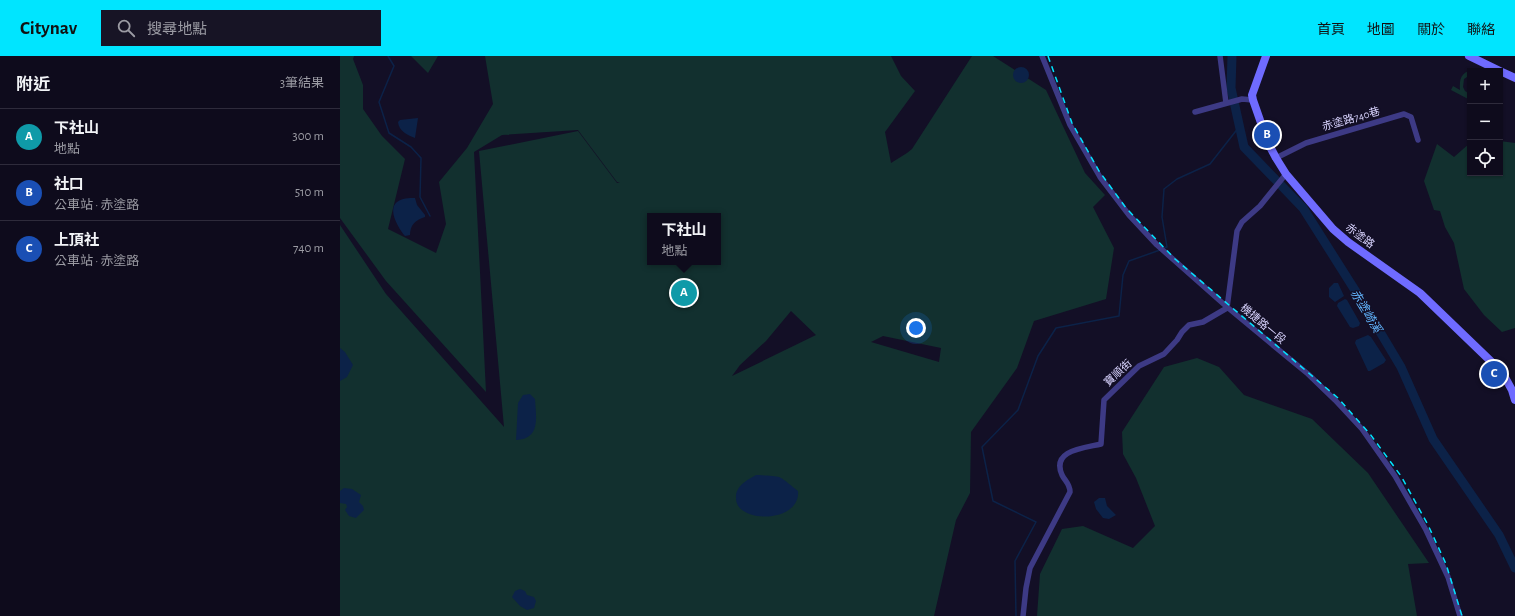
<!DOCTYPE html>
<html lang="zh-TW">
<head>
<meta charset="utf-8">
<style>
	:root { --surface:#0e0b1c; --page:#171425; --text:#f1f3f6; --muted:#9b9ba3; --line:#2e2b3b; --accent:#00e5ff }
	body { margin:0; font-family:"Alegreya Sans","Noto Sans TC",sans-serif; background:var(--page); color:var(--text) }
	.controls { position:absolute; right:12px; top:12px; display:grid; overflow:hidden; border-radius:0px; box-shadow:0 1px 3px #0004 }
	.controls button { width:36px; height:36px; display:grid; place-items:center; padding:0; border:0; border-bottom:1px solid var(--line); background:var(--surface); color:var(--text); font:20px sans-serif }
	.you { position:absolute; left:576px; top:272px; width:14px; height:14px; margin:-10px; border:3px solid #fff; border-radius:50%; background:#1a73e8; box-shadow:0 0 0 6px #1a73e833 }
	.badge { display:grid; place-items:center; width:26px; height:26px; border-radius:50%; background:var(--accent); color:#fff; font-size:13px; font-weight:700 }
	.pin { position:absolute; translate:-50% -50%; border:2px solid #fff; box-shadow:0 1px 4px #0006 }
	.popup { position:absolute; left:307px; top:157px; width:74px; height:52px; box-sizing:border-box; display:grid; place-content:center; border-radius:0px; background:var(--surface); filter:drop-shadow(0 1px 3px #0005); font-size:13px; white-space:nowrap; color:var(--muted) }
	.popup b { font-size:15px; color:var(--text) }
	.popup::after { content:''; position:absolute; left:50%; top:100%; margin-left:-8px; border:8px solid transparent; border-top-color:var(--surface) }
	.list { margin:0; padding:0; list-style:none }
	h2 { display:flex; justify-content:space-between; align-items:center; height:52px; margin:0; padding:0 16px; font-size:17px }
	h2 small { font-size:13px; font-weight:400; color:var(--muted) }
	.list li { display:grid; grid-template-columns:26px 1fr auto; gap:12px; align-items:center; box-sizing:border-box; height:56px; padding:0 16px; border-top:1px solid var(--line) }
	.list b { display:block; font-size:15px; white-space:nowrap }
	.list p { margin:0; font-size:13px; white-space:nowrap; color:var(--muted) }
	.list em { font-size:13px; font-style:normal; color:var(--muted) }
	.icon { flex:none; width:22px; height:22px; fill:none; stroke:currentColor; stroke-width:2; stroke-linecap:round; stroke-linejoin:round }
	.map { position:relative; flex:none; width:1175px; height:560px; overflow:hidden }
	header { display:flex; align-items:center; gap:24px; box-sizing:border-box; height:56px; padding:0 20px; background:var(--accent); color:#111 }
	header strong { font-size:19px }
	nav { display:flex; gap:22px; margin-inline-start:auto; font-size:14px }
	.search { width:280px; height:36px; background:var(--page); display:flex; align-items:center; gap:10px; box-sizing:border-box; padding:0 14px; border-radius:0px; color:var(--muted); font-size:15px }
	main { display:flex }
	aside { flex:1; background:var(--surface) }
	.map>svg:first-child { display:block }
	.green { fill:#12302f; fill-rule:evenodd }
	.water { fill:#0c2248 }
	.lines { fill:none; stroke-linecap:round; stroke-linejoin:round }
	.stream { stroke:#0c2248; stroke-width:1.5 }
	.river { stroke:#0c2248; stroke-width:9 }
	.street { stroke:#3d3a85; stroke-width:5.5 }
	.secondary { stroke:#6f6bff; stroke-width:8 }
	.rail { stroke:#00e5ff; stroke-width:1.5; stroke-dasharray:6 5; stroke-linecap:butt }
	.labels { text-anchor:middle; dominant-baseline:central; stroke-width:3; stroke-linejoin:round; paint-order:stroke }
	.street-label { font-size:11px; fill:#d9d4ff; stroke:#130f26 }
	.water-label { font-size:12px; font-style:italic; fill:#62b6ff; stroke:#130f26 }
</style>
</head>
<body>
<header>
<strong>Citynav</strong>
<div class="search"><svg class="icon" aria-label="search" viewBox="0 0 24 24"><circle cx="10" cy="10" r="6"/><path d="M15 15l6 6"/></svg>搜尋地點</div>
<nav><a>首頁</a><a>地圖</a><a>關於</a><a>聯絡</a></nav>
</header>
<main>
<aside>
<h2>附近<small>3筆結果</small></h2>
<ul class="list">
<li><span class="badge" style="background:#0f9aa8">A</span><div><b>下社山</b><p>地點</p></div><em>300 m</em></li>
<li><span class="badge" style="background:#1a4fb4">B</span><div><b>社口</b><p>公車站 · 赤塗路</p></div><em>510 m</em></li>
<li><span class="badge" style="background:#1a4fb4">C</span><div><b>上頂社</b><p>公車站 · 赤塗路</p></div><em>740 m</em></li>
</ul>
</aside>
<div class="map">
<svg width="1175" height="560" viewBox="0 0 1175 560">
	<rect width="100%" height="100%" fill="#130f26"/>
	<path class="green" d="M0,0H14L13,3L23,29V53L42,80L65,103L48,173L96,197L106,168L99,126L127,92L153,48L145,0H551L561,20L575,35L545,76L551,107L567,97L572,93L632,0H653L706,34L745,117L765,139L753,151L774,192L766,243L694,265L677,312L631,376L630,437L616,464L594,560H0V169L46,238L164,371L139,95L238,75L277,127H280L277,126L238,74L162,79L134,96L146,336L46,225L0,162ZM310,160H378V206H310ZM451,255L476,279L392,320L400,309L426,285ZM543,280L601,292L599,306L531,286Z
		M71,0H98L88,17Z
		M1135,13L1140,15H1130V19L1124,23L1123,31L1125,35L1130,38V44L1111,34L1113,30L1120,34C1119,21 1122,16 1135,13Z
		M1160,85L1175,87V272L1162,276L1144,259L1124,233L1114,187L1105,171L1100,155L1094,154L1084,125L1097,88L1114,101L1130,87V117H1160Z
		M857,302L879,311L904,339L972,363L1028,417L1089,507L1068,508L1077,560H697L700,518L722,473L743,470L793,492L815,470L796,422L783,398L782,376L824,311Z"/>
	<path class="water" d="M673 19a8 8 0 1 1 16 0a8 8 0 1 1-16 0Z
		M78,62L75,82C67,79 59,75 58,66L60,64Z
		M75,142L77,149L85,159V161C75,164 70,169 70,179L65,180C59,173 47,154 57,146C62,142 69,142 75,142Z
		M994,227H998L1004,240L995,246L989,241V232Z
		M1005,243L1007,244L1020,267L1019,270L1013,272L1010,271L997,250L998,247Z
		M1028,279L1031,281L1046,304L1044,307L1030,315H1028L1015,287L1016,284Z
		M0,292L5,296L13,309L7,321L0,325Z
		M190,338L195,343C196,361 201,383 176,384L178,347L183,339Z
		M416,419C420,419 436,420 439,421C446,424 452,431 458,435C461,468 394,468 396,441C396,430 407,424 416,419Z
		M4,432L12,433L21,439L19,446L23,450L24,454L16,462L9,460L5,454L7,451L6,448L0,447V435Z
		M759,442H765L767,450L776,459L769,463L763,462L756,453L754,446Z
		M180,533L185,535L187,539L194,541L196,545L194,552L187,554L180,550L172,541L175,535Z"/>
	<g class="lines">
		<path class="stream" d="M48,0L54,10L39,46L49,77L71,91L81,102L80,141L90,160
			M823,192L827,191L822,161L824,133L837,123L870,108L899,71
			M676,560L675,505L696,466L653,445L642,391L678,354L698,300L716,272L779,260L783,219L789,205L820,194"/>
		<path class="river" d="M892,0L891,32L904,91L963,152L1018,239L1061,311L1093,383L1159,479L1175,512"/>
		<path class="street" d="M702,0L730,69L760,121L789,159L817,189L887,251L968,318L995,344L1022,373L1055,420L1086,474L1108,521L1120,560
			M880,0L886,47
			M855,56L902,43L913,44
			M936,102L966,87L1064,58L1071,61L1078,84
			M683,560L686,532L690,512L730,436C730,428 725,425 722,419C711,394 744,392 761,388L764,344L799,310L824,298L837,284L842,276L849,269L863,266L887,252L897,175L902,166L920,150L946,118"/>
		<path class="secondary" d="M926,0L912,39L913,44L928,87L936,102L946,118L993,173L1008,186L1080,237L1162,316L1172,334L1175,344
			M1129,0L1160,15
			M1160,15L1175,22"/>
		<path class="rail" d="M708,0L732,67L759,115L786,152L835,203L998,342L1030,378L1061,420L1088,469L1106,508L1122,560"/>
	</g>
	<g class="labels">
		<g class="street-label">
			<text transform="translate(1011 63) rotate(-16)">赤塗路740巷</text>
			<text transform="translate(1020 180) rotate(37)">赤塗路</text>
			<text transform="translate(923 268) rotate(40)">機捷路一段</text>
			<text transform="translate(778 317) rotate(-43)">寶順街</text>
		</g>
		<g class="water-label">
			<text transform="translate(1026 255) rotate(59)">赤塗崎溪</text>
		</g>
	</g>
</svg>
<div class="controls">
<button>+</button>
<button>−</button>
<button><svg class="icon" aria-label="locate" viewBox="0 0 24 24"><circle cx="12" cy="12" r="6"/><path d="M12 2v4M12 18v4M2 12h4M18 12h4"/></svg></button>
</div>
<div class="you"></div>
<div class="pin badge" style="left:344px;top:237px;background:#0f9aa8">A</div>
<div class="popup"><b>下社山</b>地點</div>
<div class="pin badge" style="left:927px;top:79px;background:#1a4fb4">B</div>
<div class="pin badge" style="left:1154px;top:318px;background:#1a4fb4">C</div>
</div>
</main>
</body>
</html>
